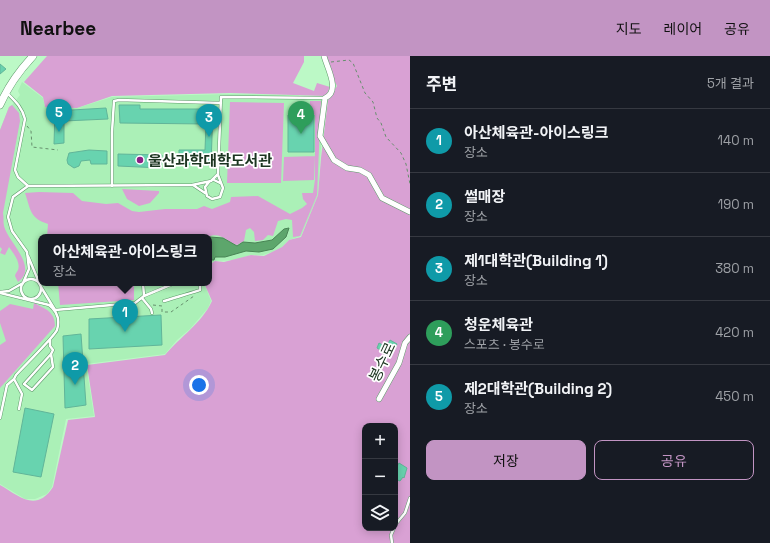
<!DOCTYPE html>
<html lang="ko">
<head>
<meta charset="utf-8">
<style>
	:root { --surface:#171b24; --page:#20242c; --text:#f1f3f6; --muted:#9ea1a6; --line:#363941; --accent:#c294c3 }
	body { margin:0; font-family:"Space Grotesk","Noto Sans KR",sans-serif; background:var(--page); color:var(--text) }
	.controls { position:absolute; right:12px; bottom:12px; display:grid; overflow:hidden; border-radius:8px; box-shadow:0 2px 10px #0003 }
	.controls button { width:36px; height:36px; display:grid; place-items:center; padding:0; border:0; border-bottom:1px solid var(--line); background:var(--surface); color:var(--text); font:20px sans-serif }
	.you { position:absolute; left:199px; top:329px; width:14px; height:14px; margin:-10px; border:3px solid #fff; border-radius:50%; background:#1a73e8; box-shadow:0 0 0 6px #1a73e833 }
	.badge { display:grid; place-items:center; width:26px; height:26px; border-radius:50%; background:var(--accent); color:#fff; font-size:13px; font-weight:700 }
	.pin { position:absolute; translate:-50% -33px; filter:drop-shadow(0 1px 2px #0008) }
	.pin::after { content:''; position:absolute; top:21px; width:14px; height:12px; background:inherit; clip-path:polygon(0 0,100% 0,50% 100%) }
	.popup { position:absolute; left:38px; top:178px; width:174px; height:52px; box-sizing:border-box; display:grid; place-content:center; border-radius:8px; background:var(--surface); filter:drop-shadow(0 1px 3px #0005); font-size:13px; white-space:nowrap; color:var(--muted) }
	.popup b { font-size:15px; color:var(--text) }
	.popup::after { content:''; position:absolute; left:50%; top:100%; margin-left:-8px; border:8px solid transparent; border-top-color:var(--surface) }
	.list { margin:0; padding:0; list-style:none }
	h2 { display:flex; justify-content:space-between; align-items:center; height:52px; margin:0; padding:0 16px; font-size:17px }
	h2 small { font-size:13px; font-weight:400; color:var(--muted) }
	.list li { display:grid; grid-template-columns:26px 1fr auto; gap:12px; align-items:center; box-sizing:border-box; height:64px; padding:0 16px; border-top:1px solid var(--line) }
	.list b { display:block; font-size:15px; white-space:nowrap }
	.list p { margin:0; font-size:13px; white-space:nowrap; color:var(--muted) }
	.list em { font-size:13px; font-style:normal; color:var(--muted) }
	.actions { display:flex; gap:8px; padding:12px 16px }
	.actions a { flex:1; padding:9px 0; border:1px solid var(--accent); border-radius:8px; text-align:center; font-size:14px; color:var(--accent) }
	.actions .main { background:var(--accent); color:#111 }
	.icon { flex:none; width:22px; height:22px; fill:none; stroke:currentColor; stroke-width:2; stroke-linecap:round; stroke-linejoin:round }
	.map { position:relative; flex:none; width:410px; height:487px; overflow:hidden }
	header { display:flex; align-items:center; gap:24px; box-sizing:border-box; height:56px; padding:0 20px; background:var(--accent); color:#111 }
	header strong { font-size:19px }
	nav { display:flex; gap:22px; margin-inline-start:auto; font-size:14px }
	main { display:flex }
	aside { flex:1; background:var(--surface) }
	.map>svg:first-child { display:block }
	.built { fill:#abf0b7 }
	.green { fill:#d9a1d4; fill-rule:evenodd }
	.water { fill:#5da66c; stroke:#498455 }
	.building { fill:#68d3af; stroke:#61b599 }
	.lines { fill:none; stroke-linecap:round; stroke-linejoin:round }
	.lane-casing { stroke:#5e996a; stroke-width:3.5 }
	.street-casing { stroke:#5e996a; stroke-width:6 }
	.secondary-casing { stroke:#5e996a; stroke-width:8 }
	.path { stroke:#668f6d; stroke-width:1; stroke-dasharray:3 3; stroke-linecap:butt }
	.lane { stroke:#fff; stroke-width:2.5 }
	.street { stroke:#fff; stroke-width:5 }
	.secondary { stroke:#fff; stroke-width:7 }
	.poi-dot { fill:#881f85; stroke:#fff; stroke-width:1.5 }
	.labels { text-anchor:middle; dominant-baseline:central; stroke-width:3.5; stroke-linejoin:round; paint-order:stroke }
	.poi-label { font-size:15px; font-weight:bold; fill:#1b3420; stroke:#fff; text-anchor:start }
	.street-label { font-size:15px; fill:#1b3420; stroke:#fff }
</style>
</head>
<body>
<header>
<strong>Nearbee</strong>
<nav><a>지도</a><a>레이어</a><a>공유</a></nav>
</header>
<main>
<div class="map">
<svg width="410" height="487" viewBox="0 0 410 487">
	<rect width="100%" height="100%" fill="#bcf9c6"/>
	<path class="built" d="M22,26L43,42L45,51L77,52L112,41L230,38L324,40L318,139L301,180L289,184L282,191L272,196L263,199H251L235,204L215,205L209,208V181H41V227H204L211,245L208,252L190,273L177,284L165,298L86,308L94,360L66,363L52,431L47,438L35,443H25L0,428V74L9,51L12,49L20,39L18,35Z"/>
	<path class="green" d="M47,0H304V6L293,27L314,35L317,27L330,31L326,40L230,37L112,40L77,52L45,51L43,41L24,26Z
		M325,0H410V487H0V429C19,440 36,457 53,431L68,364L95,361L87,309L165,299C180,281 202,267 212,245L204,227H209V209L215,205L224,206L251,199L264,200L282,191L289,184L301,181L318,139L321,102L328,44L337,30L329,14ZM365,370H395V472H365Z
		M310,45H321L317,139L300,180L293,181L292,164L286,163L278,165L273,180L268,179L263,184L255,185L254,176L250,172L246,174L244,185L237,189C227,186 221,175 207,181H47L48,168C30,162 31,155 25,137L39,136L73,137L82,145L106,148L118,147L132,155L139,156L165,153H197L204,150L212,153L230,146L231,141L258,140L290,158L302,152L307,148L303,143L302,137H313L315,124V59L310,58Z
		M230,46L284,47L281,127H227Z
		M12,49L19,57L20,65L3,157C4,161 3,166 4,170C8,186 39,211 18,226L15,220C15,218 17,216 18,214C21,206 13,197 9,191L5,199L0,197L2,193L0,191V74L9,51Z
		M315,100L314,124L283,125L284,101Z
		M122,133L159,135V137L150,147L139,150L127,143Z
		M58,227H134V244L60,249Z
		M34,247C46,253 55,256 55,270L0,332V289L6,285L0,267V255L10,248L33,253Z"/>
	<path class="water" d="M289,172L286,181L273,193L259,196L246,195L225,201H215L214,204H211L209,203L210,181L223,182L237,190L243,186L255,187L272,184L284,173Z"/>
	<path class="building" d="M0,8L6,13L0,18Z
		M119,49H140V53H213L211,109L179,108V94H205L206,68L120,67Z
		M106,52L108,63L64,65V87L54,88L55,55Z
		M288,59H314V96H288Z
		M89,94L107,95V108H91L90,104L81,105L79,110L74,112L68,108L67,104L69,97Z
		M118,98L162,99L161,112L118,110Z
		M161,259L162,289L89,293V263Z
		M81,278L86,349L65,352L63,280Z
		M390,284L397,288L391,300L377,292L379,287L386,291Z
		M25,352L54,358L41,421L13,416Z
		M399,407L407,412L404,422L403,421L400,425L395,423V414Z"/>
	<g class="lines">
		<g class="lane-casing">
			<path id="lane" d="M7,37C15,45 22,51 25,63L15,114L18,121L28,130
				M214,124L220,127
				M209,126L205,131L207,140L212,143L220,141L223,132L218,119
				M193,129L205,137
				M112,130V76L114,45L119,44L221,47
				M28,200L41,231L55,254L135,247L144,240L143,227
				M21 233a10 10 0 1 1 20 0a10 10 0 1 1-20 0Z
				M0,236L9,235L23,227L29,213L27,196L12,175L8,161L13,141L28,130L192,129L211,125L218,118L221,41L325,42
				M144,240L175,227
				M142,242L151,253L152,257
				M164,245C170,243 198,235 200,234V227
				M50,284V290L53,294L51,298L24,328L32,334L53,311L51,298
				M14,323L22,338L19,353
				M0,362L7,329L14,323L16,319C23,311 54,281 57,274C60,264 57,255 49,249L0,237
				M395,469L405,457L410,442
				M392,487L391,479L394,472"/>
		</g>
		<g class="street-casing">
			<path id="street" d="M324,0C327,12 341,35 325,42L320,80L334,104L347,112L360,114L369,119L382,142L410,156
				M379,343L399,307L405,287L410,281"/>
		</g>
		<g class="secondary-casing">
			<path id="secondary" d="M0,49C8,30 19,15 33,0"/>
		</g>
		<path class="path" d="M331,6L349,4L353,7L365,37L373,46L377,62L381,67L386,81L401,97L406,108L410,128
			M27,70L31,75L32,91L58,94
			M153,249L162,250V256H171L194,240"/>
		<use href="#lane" class="lane"/>
		<use href="#street" class="street"/>
		<use href="#secondary" class="secondary"/>
	</g>
	<circle class="poi-dot" cx="140" cy="104" r="4"/>
	<g class="labels">
		<g class="poi-label">
			<text x="148" y="104">울산과학대학도서관</text>
		</g>
		<g class="street-label">
			<text transform="translate(382 306) rotate(-65)">봉수로</text>
		</g>
	</g>
</svg>
<div class="controls">
<button>+</button>
<button>−</button>
<button><svg class="icon" aria-label="layers" viewBox="0 0 24 24"><path d="M12 4l9 5-9 5-9-5zM3 14l9 5 9-5"/></svg></button>
</div>
<div class="you"></div>
<div class="pin badge" style="left:125px;top:276px;background:#0f9aa8">1</div>
<div class="popup"><b>아산체육관-아이스링크</b>장소</div>
<div class="pin badge" style="left:75px;top:329px;background:#0f9aa8">2</div>
<div class="pin badge" style="left:209px;top:81px;background:#0f9aa8">3</div>
<div class="pin badge" style="left:301px;top:78px;background:#2e9e5b">4</div>
<div class="pin badge" style="left:59px;top:76px;background:#0f9aa8">5</div>
</div>
<aside>
<h2>주변<small>5개 결과</small></h2>
<ul class="list">
<li><span class="badge" style="background:#0f9aa8">1</span><div><b>아산체육관-아이스링크</b><p>장소</p></div><em>140 m</em></li>
<li><span class="badge" style="background:#0f9aa8">2</span><div><b>썰매장</b><p>장소</p></div><em>190 m</em></li>
<li><span class="badge" style="background:#0f9aa8">3</span><div><b>제1대학관(Building 1)</b><p>장소</p></div><em>380 m</em></li>
<li><span class="badge" style="background:#2e9e5b">4</span><div><b>청운체육관</b><p>스포츠 · 봉수로</p></div><em>420 m</em></li>
<li><span class="badge" style="background:#0f9aa8">5</span><div><b>제2대학관(Building 2)</b><p>장소</p></div><em>450 m</em></li>
</ul>
<div class="actions"><a class="main">저장</a><a>공유</a></div>
</aside>
</main>
</body>
</html>
